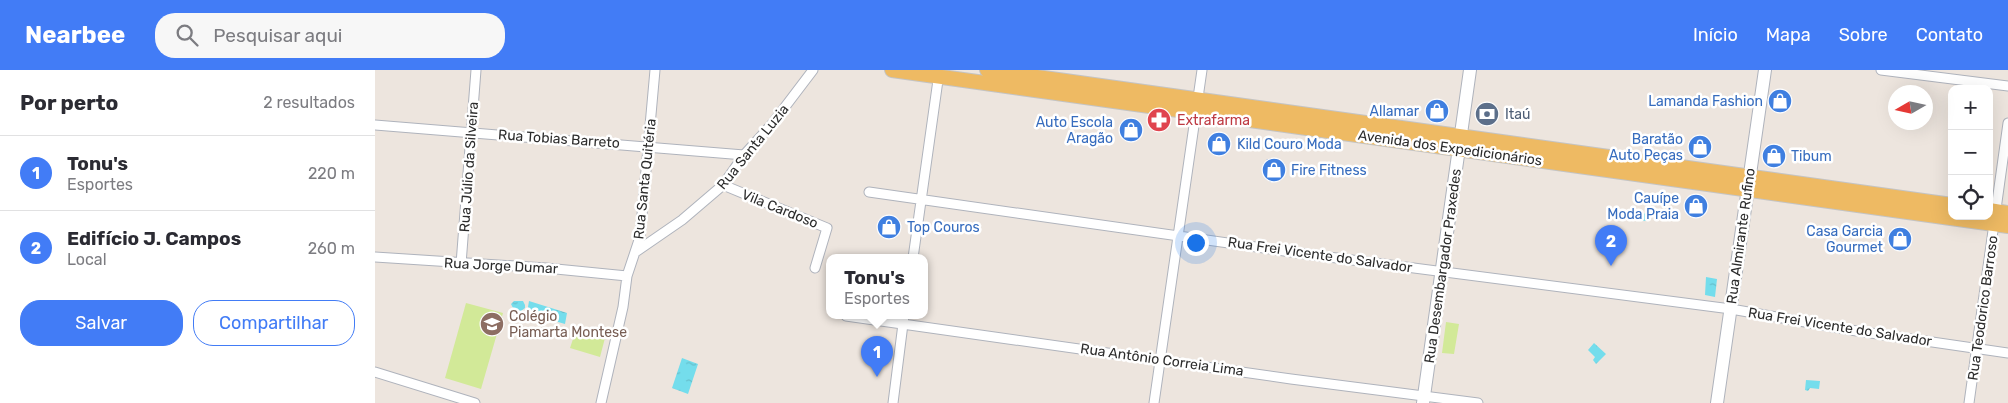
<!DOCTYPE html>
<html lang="pt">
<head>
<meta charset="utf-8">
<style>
	:root { --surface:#fff; --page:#f7f7f7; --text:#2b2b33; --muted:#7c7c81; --line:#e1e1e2; --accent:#427cf6 }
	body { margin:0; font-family:Rubik,sans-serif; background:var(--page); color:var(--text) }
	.controls { position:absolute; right:15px; top:15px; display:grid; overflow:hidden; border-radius:10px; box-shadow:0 5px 20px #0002 }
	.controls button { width:45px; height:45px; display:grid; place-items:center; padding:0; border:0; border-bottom:1px solid var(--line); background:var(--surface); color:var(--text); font:25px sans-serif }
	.compass { position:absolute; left:1513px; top:15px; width:45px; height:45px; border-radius:50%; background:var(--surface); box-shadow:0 5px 20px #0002; rotate:261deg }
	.you { position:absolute; left:820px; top:172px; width:18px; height:18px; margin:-12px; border:4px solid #fff; border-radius:50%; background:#1a73e8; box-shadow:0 0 0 8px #1a73e833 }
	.badge { display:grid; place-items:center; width:32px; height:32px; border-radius:50%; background:var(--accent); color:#fff; font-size:16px; font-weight:700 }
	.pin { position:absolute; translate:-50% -41px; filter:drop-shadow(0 1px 2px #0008) }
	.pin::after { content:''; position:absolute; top:26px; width:18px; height:15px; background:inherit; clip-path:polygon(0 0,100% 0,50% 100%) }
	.popup { position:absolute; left:451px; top:184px; width:102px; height:65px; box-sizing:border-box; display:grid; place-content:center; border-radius:10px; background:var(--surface); filter:drop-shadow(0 1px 4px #0005); font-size:16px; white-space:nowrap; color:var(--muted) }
	.popup b { font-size:19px; color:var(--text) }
	.popup::after { content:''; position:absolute; left:50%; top:100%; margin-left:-10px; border:10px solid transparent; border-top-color:var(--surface) }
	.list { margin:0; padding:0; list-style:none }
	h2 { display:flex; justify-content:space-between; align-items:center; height:65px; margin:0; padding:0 20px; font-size:21px }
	h2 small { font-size:16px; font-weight:400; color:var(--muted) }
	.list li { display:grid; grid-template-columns:32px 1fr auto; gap:15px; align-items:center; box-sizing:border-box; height:75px; padding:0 20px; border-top:1px solid var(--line) }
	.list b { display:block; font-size:19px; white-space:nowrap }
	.list p { margin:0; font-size:16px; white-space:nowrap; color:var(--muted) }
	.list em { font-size:16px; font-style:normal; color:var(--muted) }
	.actions { display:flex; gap:10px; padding:15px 20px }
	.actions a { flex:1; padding:11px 0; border:1px solid var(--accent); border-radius:20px; text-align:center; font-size:18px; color:var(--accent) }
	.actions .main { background:var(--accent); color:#fff }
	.icon { flex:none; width:28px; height:28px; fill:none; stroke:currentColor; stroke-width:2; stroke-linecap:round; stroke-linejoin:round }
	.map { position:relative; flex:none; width:1633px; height:333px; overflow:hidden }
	header { display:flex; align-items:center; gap:30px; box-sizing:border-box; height:70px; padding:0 25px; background:var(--accent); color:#fff }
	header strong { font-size:24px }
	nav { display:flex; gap:28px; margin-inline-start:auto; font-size:18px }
	.search { width:350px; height:45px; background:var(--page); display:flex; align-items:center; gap:12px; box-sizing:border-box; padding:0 18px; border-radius:20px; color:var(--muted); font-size:19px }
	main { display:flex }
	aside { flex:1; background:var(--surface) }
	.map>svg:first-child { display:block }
	.pitch { fill:#d2e998 }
	.water { fill:url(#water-ripples) }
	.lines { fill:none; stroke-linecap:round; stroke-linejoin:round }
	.street-casing { stroke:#afb3bc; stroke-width:11 }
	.secondary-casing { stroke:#afb3bc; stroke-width:14 }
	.primary-casing { stroke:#c4c4c4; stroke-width:16 }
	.street { stroke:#fff; stroke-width:9 }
	.secondary { stroke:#fff; stroke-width:12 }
	.primary { stroke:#eeba63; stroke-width:14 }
	.labels { text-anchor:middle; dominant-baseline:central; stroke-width:5; stroke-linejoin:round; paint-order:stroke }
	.shop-label { font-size:14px; fill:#366cbe; stroke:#fff; text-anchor:end }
	.service-label { font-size:14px; fill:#4e5e75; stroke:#fff; text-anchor:start }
	.health-label { font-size:14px; fill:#be3a42; stroke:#fff; text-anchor:start }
	.street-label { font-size:14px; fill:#2c2c2c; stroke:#fff }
	.education-label { font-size:14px; fill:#785e54; stroke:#fff; text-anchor:start }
</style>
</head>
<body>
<header>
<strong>Nearbee</strong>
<div class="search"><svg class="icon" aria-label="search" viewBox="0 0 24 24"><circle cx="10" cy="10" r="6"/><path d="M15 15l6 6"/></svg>Pesquisar aqui</div>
<nav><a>Início</a><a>Mapa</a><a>Sobre</a><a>Contato</a></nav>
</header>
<main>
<aside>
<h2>Por perto<small>2 resultados</small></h2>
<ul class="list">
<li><span class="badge">1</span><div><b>Tonu's</b><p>Esportes</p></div><em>220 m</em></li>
<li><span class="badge">2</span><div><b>Edifício J. Campos</b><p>Local</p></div><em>260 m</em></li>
</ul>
<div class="actions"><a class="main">Salvar</a><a>Compartilhar</a></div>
</aside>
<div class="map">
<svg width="1633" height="333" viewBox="0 0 1633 333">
	<defs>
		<pattern id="water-ripples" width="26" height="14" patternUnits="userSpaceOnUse" patternTransform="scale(1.25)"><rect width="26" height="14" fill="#74ddec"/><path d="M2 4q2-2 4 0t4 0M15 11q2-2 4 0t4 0" fill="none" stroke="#65becb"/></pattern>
	</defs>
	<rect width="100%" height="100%" fill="#ede5de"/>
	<path class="pitch" d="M91,233L128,243L106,319L70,308Z
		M1071,252L1084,254L1079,284L1067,283Z
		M201,260L230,268L225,287L195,278Z"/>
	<path class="water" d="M1260,142L1273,144V151L1258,150Z
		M1331,207L1342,209L1340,227L1330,225Z
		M139,231H148L150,235V238L146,241L138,238L136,234Z
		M154,231L192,243L190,254L152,243Z
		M1219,273L1231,284L1221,294L1218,290L1220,287L1213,280Z
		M307,288L323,294L313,324L297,318Z
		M1431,310L1445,311L1444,319L1435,318L1433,321L1430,320Z"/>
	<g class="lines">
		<g class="street-casing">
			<path id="street" d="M1506,0L1633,16
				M0,55L369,85
				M348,115L452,158L440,198
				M494,122L923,183L1356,239L1475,260L1633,283
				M262,181L307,150L348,115L369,85L397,54L438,0
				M0,187L171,198L252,206
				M538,188L564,3
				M86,194L101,0
				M471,246L916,309L1103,333
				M0,302L100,333
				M226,333L248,237L252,206L265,167L280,0
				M518,333L529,246
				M779,333L827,0
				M1594,333L1633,53"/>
		</g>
		<g class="secondary-casing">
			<path id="secondary" d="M1048,333L1095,0
				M1342,333L1390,0"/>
		</g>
		<g class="primary-casing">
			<path id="primary" d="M517,0L1633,156
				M612,0L1577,135
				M1614,140L1633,143"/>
		</g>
		<use href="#street" class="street"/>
		<use href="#secondary" class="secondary"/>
		<use href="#primary" class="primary"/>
	</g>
	<defs>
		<g id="shop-disc" transform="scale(1.25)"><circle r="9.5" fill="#3f7fe0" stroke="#fff"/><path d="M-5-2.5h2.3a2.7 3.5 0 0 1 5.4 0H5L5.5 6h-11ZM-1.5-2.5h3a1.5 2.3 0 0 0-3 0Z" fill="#fff"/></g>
		<g id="bank-disc" transform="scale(1.25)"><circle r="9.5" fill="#5c6f8a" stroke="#fff"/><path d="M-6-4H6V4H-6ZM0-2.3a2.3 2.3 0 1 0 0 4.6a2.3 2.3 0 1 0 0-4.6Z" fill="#fff"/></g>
		<g id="pharmacy-disc" transform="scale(1.25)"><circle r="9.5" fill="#e0444e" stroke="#fff"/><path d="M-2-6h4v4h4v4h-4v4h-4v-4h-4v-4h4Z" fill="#fff"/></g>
		<g id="school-disc" transform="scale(1.25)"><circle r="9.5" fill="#8d6e63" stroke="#fff"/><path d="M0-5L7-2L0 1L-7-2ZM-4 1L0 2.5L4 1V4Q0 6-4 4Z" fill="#fff"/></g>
	</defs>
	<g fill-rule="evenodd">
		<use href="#shop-disc" x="1405" y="31"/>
		<use href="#shop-disc" x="1062" y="41"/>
		<use href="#bank-disc" x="1112" y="44"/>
		<use href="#pharmacy-disc" x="784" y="50"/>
		<use href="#shop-disc" x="756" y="60"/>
		<use href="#shop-disc" x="844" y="74"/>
		<use href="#shop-disc" x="1325" y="77"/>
		<use href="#shop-disc" x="1399" y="86"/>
		<use href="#shop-disc" x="899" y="100"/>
		<use href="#shop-disc" x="1321" y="136"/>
		<use href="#shop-disc" x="514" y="157"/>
		<use href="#shop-disc" x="1525" y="169"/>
		<use href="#school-disc" x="117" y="254"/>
	</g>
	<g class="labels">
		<g class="shop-label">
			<text x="1388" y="31">Lamanda Fashion</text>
			<text x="1044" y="41">Allamar</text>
			<text x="738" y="52">Auto Escola<tspan x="738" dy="16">Aragão</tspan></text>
			<text x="1308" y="69">Baratão<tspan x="1308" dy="16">Auto Peças</tspan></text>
			<text x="862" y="74" text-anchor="start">Kild Couro Moda</text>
			<text x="1416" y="86" text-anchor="start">Tibum</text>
			<text x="916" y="100" text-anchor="start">Fire Fitness</text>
			<text x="1304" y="128">Cauípe<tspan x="1304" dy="16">Moda Praia</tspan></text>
			<text x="532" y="157" text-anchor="start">Top Couros</text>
			<text x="1508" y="161">Casa Garcia<tspan x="1508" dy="16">Gourmet</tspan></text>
		</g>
		<g class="service-label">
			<text x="1130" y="44">Itaú</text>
		</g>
		<g class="health-label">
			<text x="802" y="50">Extrafarma</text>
		</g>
		<g class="street-label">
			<text transform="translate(184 69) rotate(4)">Rua Tobias Barreto</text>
			<text transform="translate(378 77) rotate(-51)">Rua Santa Luzia</text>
			<text transform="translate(1075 78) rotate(8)">Avenida dos Expedicionários</text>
			<text transform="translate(94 97) rotate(-86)">Rua Júlio da Silveira</text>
			<text transform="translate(270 109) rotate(-84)">Rua Santa Quitéria</text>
			<text transform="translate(405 139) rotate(22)">Vila Cardoso</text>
			<text transform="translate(1366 166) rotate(-82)">Rua Almirante Rufino</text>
			<text transform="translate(945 185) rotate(8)">Rua Frei Vicente do Salvador</text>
			<text transform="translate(126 196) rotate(3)">Rua Jorge Dumar</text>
			<text transform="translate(1068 196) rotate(-82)">Rua Desembargador Praxedes</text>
			<text transform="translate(1608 238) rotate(-82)">Rua Teodorico Barroso</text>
			<text transform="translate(1465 257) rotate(9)">Rua Frei Vicente do Salvador</text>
			<text transform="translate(787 290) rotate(8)">Rua Antônio Correia Lima</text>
		</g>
		<g class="education-label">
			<text x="134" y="246">Colégio<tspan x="134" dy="16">Piamarta Montese</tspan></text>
		</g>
	</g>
</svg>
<div class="controls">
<button>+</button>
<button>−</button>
<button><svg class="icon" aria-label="locate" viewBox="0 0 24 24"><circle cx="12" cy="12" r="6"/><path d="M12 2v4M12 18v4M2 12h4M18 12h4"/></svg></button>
</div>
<svg class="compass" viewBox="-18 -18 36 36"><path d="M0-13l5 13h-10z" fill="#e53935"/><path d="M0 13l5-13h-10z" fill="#7c7c81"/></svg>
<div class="you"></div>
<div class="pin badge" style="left:502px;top:307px">1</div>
<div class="popup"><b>Tonu's</b>Esportes</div>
<div class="pin badge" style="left:1236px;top:196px">2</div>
</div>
</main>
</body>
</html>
